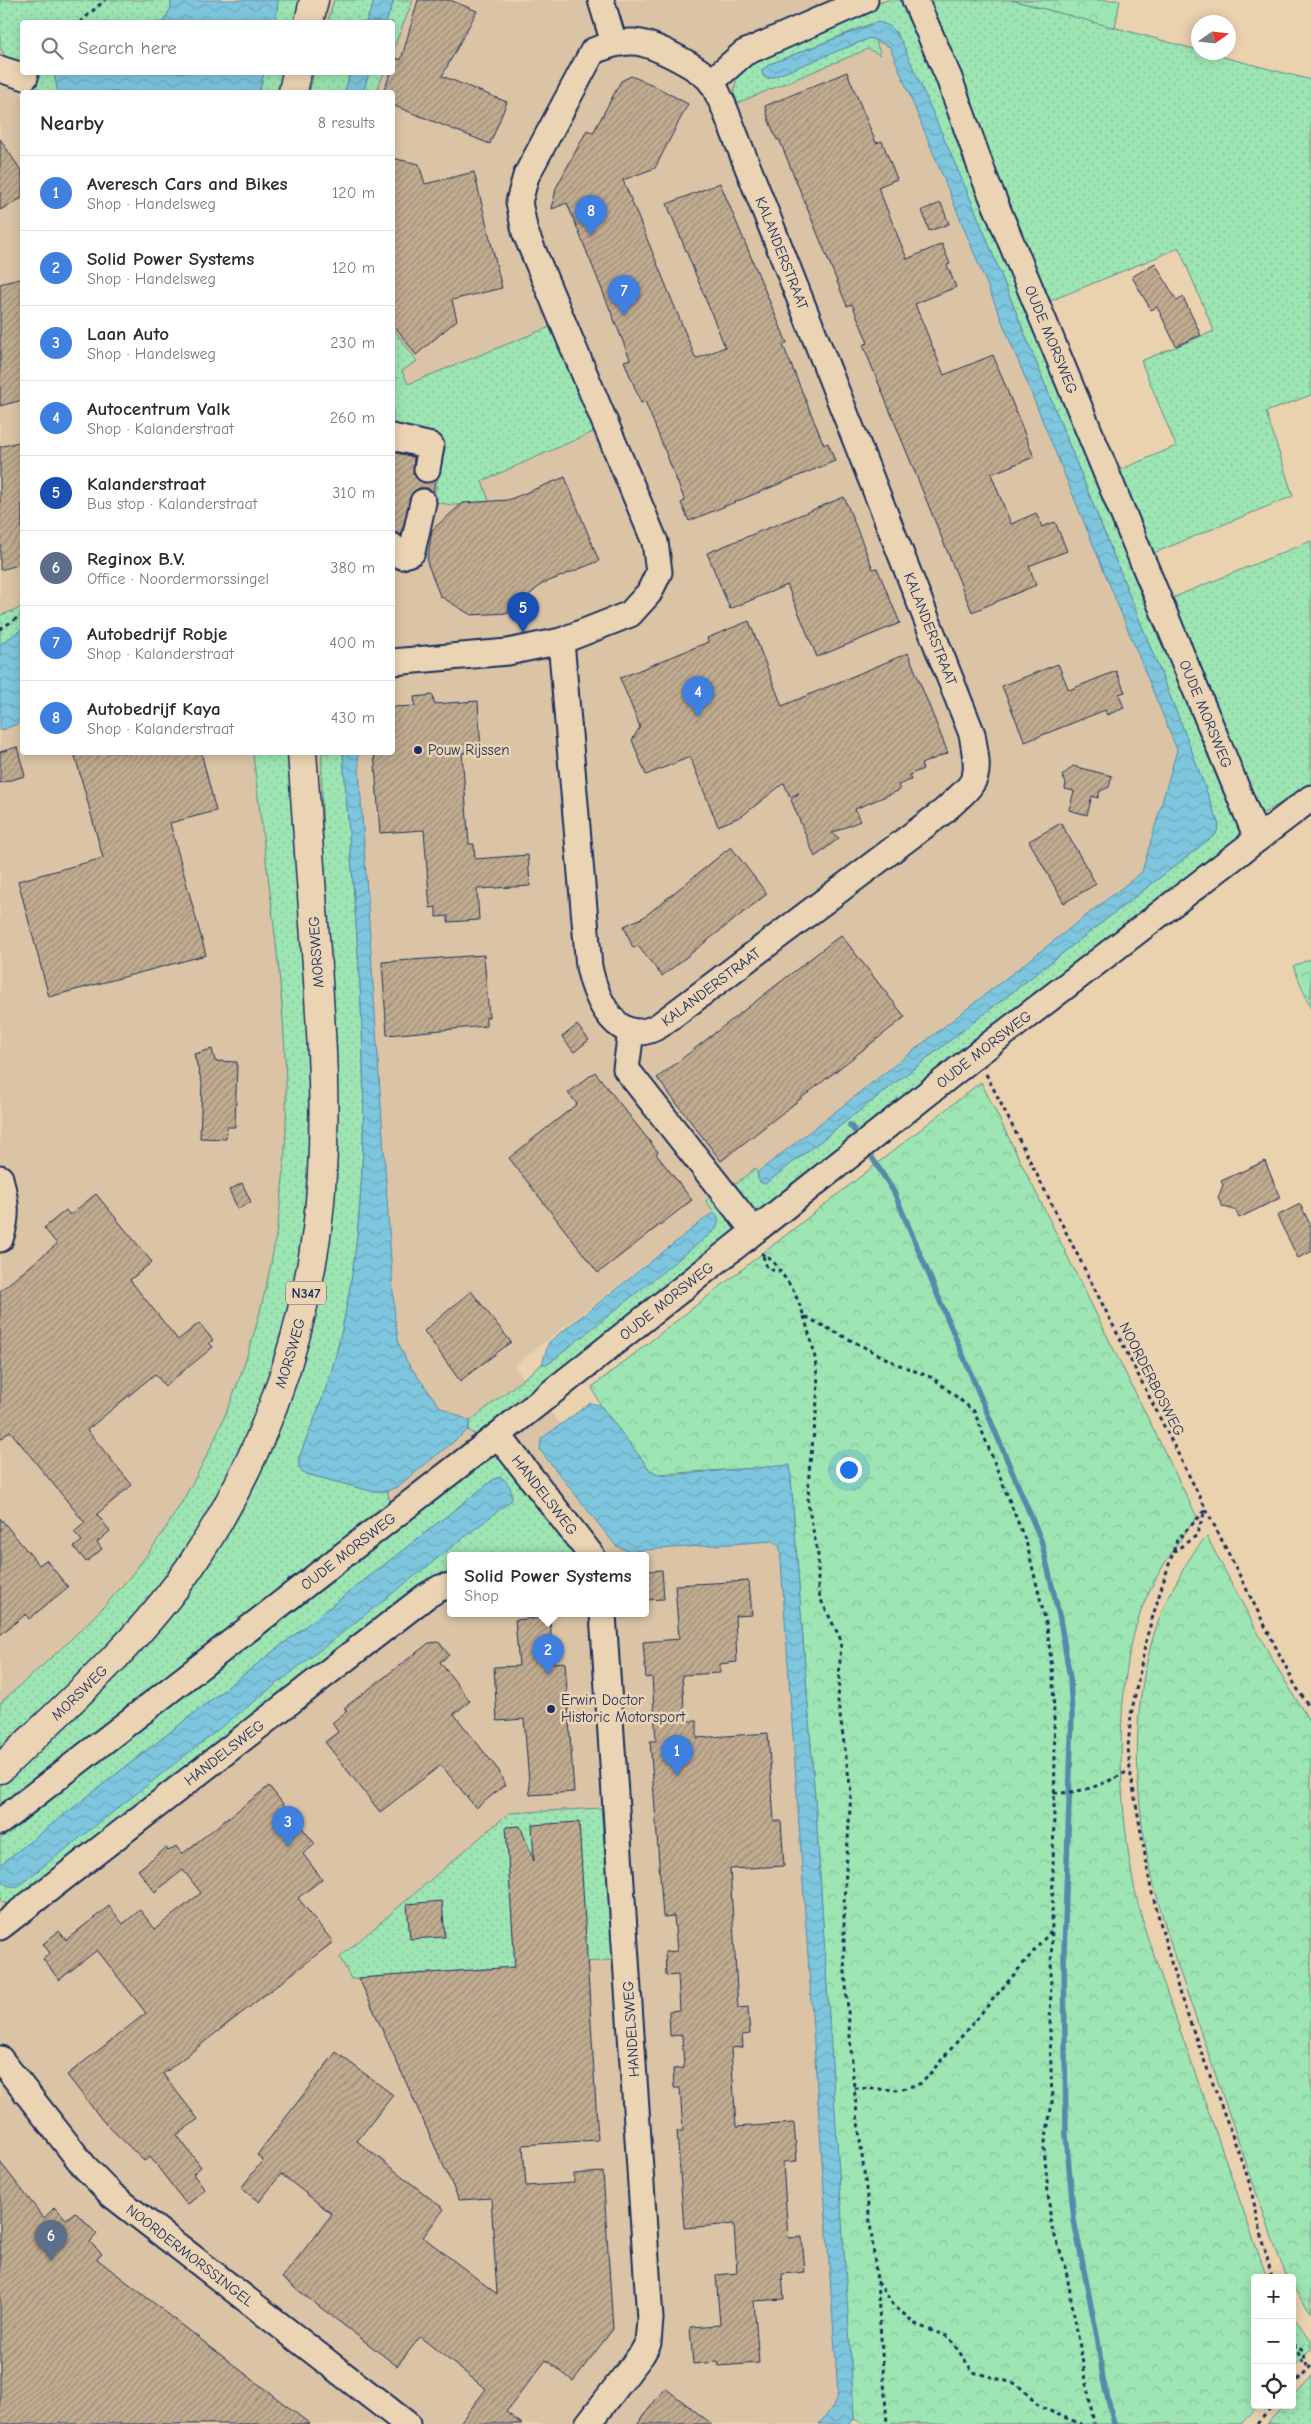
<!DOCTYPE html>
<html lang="en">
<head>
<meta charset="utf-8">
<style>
	:root { --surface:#fff; --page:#f7f7f7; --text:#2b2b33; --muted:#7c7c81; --line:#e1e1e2; --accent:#1b2f5e }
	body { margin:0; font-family:"Comic Neue",sans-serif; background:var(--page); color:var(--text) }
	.controls { position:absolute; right:15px; bottom:15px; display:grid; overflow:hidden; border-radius:5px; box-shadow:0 2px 12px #0003 }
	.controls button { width:45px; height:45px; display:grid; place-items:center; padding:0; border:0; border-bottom:1px solid var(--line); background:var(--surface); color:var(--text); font:25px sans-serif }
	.compass { position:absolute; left:1191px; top:15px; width:45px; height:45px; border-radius:50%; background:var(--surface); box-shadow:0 2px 12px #0003; rotate:76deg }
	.you { position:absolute; left:848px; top:1469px; width:18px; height:18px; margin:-12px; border:4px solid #fff; border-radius:50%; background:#1a73e8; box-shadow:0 0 0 8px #1a73e833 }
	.badge { display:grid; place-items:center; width:32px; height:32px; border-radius:50%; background:var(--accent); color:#fff; font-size:16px; font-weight:700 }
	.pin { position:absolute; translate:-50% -41px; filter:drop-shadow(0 1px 2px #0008) }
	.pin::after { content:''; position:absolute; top:26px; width:18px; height:15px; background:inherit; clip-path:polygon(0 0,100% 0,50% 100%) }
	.popup { position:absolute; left:447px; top:1552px; width:202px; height:65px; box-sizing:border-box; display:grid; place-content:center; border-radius:5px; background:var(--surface); filter:drop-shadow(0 1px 4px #0005); font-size:16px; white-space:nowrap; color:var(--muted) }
	.popup b { font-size:19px; color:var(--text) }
	.popup::after { content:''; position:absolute; left:50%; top:100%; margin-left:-10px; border:10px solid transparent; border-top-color:var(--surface) }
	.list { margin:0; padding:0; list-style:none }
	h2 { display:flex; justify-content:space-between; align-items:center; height:65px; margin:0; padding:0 20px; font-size:21px }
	h2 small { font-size:16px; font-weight:400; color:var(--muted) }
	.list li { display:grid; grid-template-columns:32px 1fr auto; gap:15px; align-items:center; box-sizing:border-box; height:75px; padding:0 20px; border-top:1px solid var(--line) }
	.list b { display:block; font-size:19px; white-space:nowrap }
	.list p { margin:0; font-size:16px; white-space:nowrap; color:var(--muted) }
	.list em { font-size:16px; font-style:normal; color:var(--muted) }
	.icon { flex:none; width:28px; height:28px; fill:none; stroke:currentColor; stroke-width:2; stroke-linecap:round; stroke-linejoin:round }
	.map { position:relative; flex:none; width:1311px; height:2424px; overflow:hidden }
	.search { position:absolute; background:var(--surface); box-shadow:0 2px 12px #0003; left:20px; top:20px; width:375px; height:55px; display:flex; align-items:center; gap:12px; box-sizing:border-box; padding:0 18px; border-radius:5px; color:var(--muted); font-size:19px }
	.panel { position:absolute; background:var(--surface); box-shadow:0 2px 12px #0003; left:20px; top:90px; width:375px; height:665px; border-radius:5px }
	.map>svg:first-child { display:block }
	.built { fill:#dac4a5; fill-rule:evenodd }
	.grass { fill:url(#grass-dots); stroke:#5c8a88 }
	.forest { fill:url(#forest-crowns); stroke:#5c8a88 }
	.water { fill:url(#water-waves); stroke:#568aab }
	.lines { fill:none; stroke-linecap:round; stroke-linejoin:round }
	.stream { stroke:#568aab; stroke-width:5.5 }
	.building { fill:url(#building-hatch); stroke:#1b2f5e }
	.minor-casing { stroke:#1b2f5e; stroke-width:29 }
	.major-casing { stroke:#1b2f5e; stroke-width:31 }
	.path { stroke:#1b2f5e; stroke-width:3; stroke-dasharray:4 4; stroke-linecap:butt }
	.minor { stroke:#ebd4b4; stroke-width:25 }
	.major { stroke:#ebd4b4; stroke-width:28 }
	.poi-dot { fill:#1b2f5e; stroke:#ebd4b4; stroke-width:2 }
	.labels { text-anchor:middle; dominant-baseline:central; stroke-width:5; stroke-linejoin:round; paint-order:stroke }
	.shield { fill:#ebd4b4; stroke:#596078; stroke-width:1 }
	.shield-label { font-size:14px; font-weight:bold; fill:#1b2f5e }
	.street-label { font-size:15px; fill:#1b2f5e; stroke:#ebd4b4 }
	.poi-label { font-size:15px; fill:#1b2f5e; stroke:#ebd4b4; text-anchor:start }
</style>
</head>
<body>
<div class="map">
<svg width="1311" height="2424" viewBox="0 0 1311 2424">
	<defs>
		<pattern id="grass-dots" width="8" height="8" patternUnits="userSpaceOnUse" patternTransform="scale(1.25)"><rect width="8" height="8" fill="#9de5b3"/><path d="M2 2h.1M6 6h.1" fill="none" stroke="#87c59c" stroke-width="1.8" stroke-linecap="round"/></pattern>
		<pattern id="forest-crowns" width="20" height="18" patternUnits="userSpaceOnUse" patternTransform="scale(1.25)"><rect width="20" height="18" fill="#9de5b3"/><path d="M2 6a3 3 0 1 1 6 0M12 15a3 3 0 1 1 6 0" fill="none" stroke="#87c59c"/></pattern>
		<pattern id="water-waves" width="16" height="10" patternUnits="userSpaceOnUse" patternTransform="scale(1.25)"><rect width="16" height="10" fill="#7ec6de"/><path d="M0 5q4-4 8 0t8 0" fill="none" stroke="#6caac1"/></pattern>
		<pattern id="building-hatch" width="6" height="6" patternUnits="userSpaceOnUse" patternTransform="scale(1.25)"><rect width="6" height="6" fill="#c1ac90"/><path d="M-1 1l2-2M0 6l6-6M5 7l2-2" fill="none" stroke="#9c8c79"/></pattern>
	</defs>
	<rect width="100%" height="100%" fill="#ebd2af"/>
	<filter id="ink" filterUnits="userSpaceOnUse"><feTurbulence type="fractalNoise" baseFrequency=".02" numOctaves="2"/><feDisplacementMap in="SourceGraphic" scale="10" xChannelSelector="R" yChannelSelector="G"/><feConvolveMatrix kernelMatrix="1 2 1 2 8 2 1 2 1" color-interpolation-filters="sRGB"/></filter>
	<g filter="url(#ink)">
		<path class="built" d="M43,0H1108L892,35L1208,827L514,1366L633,1516L783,1504L844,2410L834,2424H0V22ZM22,22H392V72H22ZM22,92H392V752H22ZM450,1556H646V1614H450Z"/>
		<path class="grass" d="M0,0H171V8L163,22H22V66L9,64L0,47Z
			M278,0H300L296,22H276Z
			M334,0H375L366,22H328Z
			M394,0H413L393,50L392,22H386Z
			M887,0H906L1243,832L1238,844L758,1219L728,1191L755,1168L760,1182L765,1184L1216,834L1219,825L1186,736L973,205L897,33L884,24H870L770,64L762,70L763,76L767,79L870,38L875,40L881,55L868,49L735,104L734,92L737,75L761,51Z
			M922,0H1012L1198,50V52L1208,53L1311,80V395L1266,412L1293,496L1149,555L1115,472L1176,446L1141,361L1214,331L1179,248L1045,303Z
			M30,73H54L58,92H35Z
			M264,73H287L284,92H259Z
			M314,73H350L345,92H309Z
			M369,73H384L376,92H363Z
			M557,324L600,429L482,481L490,504L453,505L433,502L441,462V451L393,430L392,327L417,361L402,371L408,384Z
			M1311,541V785L1264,813L1252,806L1167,600Z
			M22,606V629L0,645V615L16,610Z
			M253,753H291L316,1086L305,1259L247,1449L168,1584L22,1733L0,1750V1703C54,1656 108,1609 150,1551C245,1418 290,1248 286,1086C284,975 265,863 253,753Z
			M322,753H343C354,912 374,1076 357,1236C352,1284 341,1346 325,1391C317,1414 307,1436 299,1458V1467L303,1473L371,1491H387L391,1504L0,1808V1786C34,1754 67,1723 100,1691C116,1675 134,1660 148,1642C178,1606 209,1566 233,1526C312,1390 340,1234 337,1079C335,970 319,861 322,753Z
			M715,1192L743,1231L479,1437L468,1430L470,1421L542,1364H548L717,1216L706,1201Z
			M492,1452L497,1453L586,1556H450V1574L445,1575L16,1903L8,1904L0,1901V1877L7,1885L501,1477L494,1479L0,1865V1839L485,1454Z
			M601,1808L613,1960L351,1979L340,1957L509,1813Z
			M1311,2376V2424H1267L1284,2405H1292V2397Z"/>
		<path class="forest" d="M1012,0H1120L1115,28Z
			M1311,959V1009L1293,966Z
			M981,1082L1197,1517C1175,1546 1153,1578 1141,1611C1114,1685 1118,1798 1132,1875C1135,1894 1141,1914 1146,1933L1267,2278H1255V2405H1259L1241,2424H864L854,2419L816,1813L790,1466L658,1474L650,1470L600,1405L592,1387Z
			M1207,1537L1272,1659L1311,1724V2312L1292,2287V2278H1287L1277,2252L1175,1958C1165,1924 1154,1890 1147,1855C1131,1769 1132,1667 1173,1588C1183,1570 1192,1551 1207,1537Z
			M1292,2315L1311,2341V2349L1292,2369Z"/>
		<path class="water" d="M171,0H278L276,22H163L171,8Z
			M375,0H394L386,22H366Z
			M878,22L890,26L902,42L973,205L1186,736L1219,825L1216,834L765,1184L760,1182L758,1178V1172L1142,872L1177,750L890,47L870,38L771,78L763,76L762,70L770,64Z
			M54,73V72L264,73L259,92H58Z
			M350,73H369L363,92H345Z
			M22,629V722L0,731V645Z
			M343,753H358L395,1321L399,1344L407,1362L440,1407L470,1421L468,1430L397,1487L387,1491H371L303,1473L299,1468V1458C307,1436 317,1414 325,1391C341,1346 352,1284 357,1236C374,1076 354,912 343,753Z
			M712,1213L717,1215L719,1222L715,1230L548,1364H542L549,1342Z
			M590,1403L600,1405L650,1470L658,1474L670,1475L790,1465L816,1813L851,2360L854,2419L850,2424H819L833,2407L838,2394L780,1547L773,1541L629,1551L616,1546L540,1450L541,1439Z
			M501,1477C510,1484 512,1490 512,1500L17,1887L6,1885L0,1877V1865L494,1479Z"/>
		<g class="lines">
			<path class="stream" d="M850,1125L854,1130
				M873,1159L894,1192L1041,1540L1060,1619L1070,1678L1072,1714L1064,1953L1066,2135L1074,2220L1098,2341L1103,2379L1114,2424"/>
		</g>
		<path class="building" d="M418,0H450L477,11L442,76L507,102L490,144L392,105V92H383L397,58L401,60Z
			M847,72L876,143L882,141L897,179L878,187L907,259L942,244L950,264L947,265L956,287L915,304L944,375L993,355L1034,457L991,474L1011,524L1036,513L1042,527L1055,522L1067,551L1029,566L1036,585L972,612L863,345L868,343L852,304L847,306L779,139L777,140L769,121L765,106Z
			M631,76L651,84L688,104L655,168L623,180L696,359L725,347L667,204L720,183L787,343L783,345L824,445L828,443L835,461L689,521L681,503L685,501L645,401L641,403L624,361L630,359L567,203L552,209L556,188L587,130L593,133L621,81Z
			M0,139L22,172V198L0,210Z
			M392,158L419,164L425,184L474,172L502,288L452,300L457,320L416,355L392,322Z
			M941,203L949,224L929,231L922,210Z
			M1155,263L1177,301L1183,297L1201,335L1176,346L1157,307L1151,310L1132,277Z
			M22,278V400L0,406V284Z
			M22,441V564L0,570V447Z
			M393,452L414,457L413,473L418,480L425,483L435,480L433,492L427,488H419L412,493L401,535L392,532Z
			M565,477L599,561L542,584L508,613L471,615L440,596L427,562L432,530L463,503L508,500Z
			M844,497L873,569L877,568L900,623L817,657L787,585L730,609L707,553Z
			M749,621L782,706L908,653L948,753L921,764L923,769L909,775L911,780L898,785L900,790L855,809L860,821L832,833L839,838L815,857L791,800L799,793L790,797L784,783L742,816L718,826L690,757L646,775L632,740L640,727L620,678L708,642L707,638Z
			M1058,664L1069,690L1116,671L1125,692L1119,694L1124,708L1107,715L1105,710L1025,742L1002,686Z
			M433,695L434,704L478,701L481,752L462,753L469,844H474L475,859L528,855L530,886L477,889L479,920L448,922V916L436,917V907L430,908L424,830L380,833L374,752H392V707L415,706L414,697Z
			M17,747L25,776L0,783V752Z
			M74,752H201L216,811L170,823L206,955L49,997L18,881L103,858Z
			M1073,766L1112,776L1109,787L1100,791L1098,798L1092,796L1087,815L1069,810L1074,791L1065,789L1066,783L1062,776Z
			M1061,823L1096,884L1064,903L1029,841Z
			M731,847L767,894L662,976L638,946L633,948L624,926L644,917Z
			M841,935L905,1017L721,1161L657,1078Z
			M484,955L489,1017H486V1026L387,1035L382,962Z
			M577,1025L589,1040L574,1052L562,1037Z
			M212,1049L215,1061L237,1062L235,1127H227L226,1139L200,1138L202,1083L194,1054Z
			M595,1072L658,1152L656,1154L692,1200L598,1273L509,1158L577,1104L568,1093Z
			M1265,1161L1280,1198L1239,1218L1236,1211L1222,1206L1218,1198L1223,1185L1221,1181Z
			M242,1183L251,1202L238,1209L229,1190Z
			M96,1194L152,1262L130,1280L178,1340L199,1323L213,1340L209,1343L213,1347L165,1386L155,1374L87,1430L132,1485L97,1514L110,1531L97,1542L102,1549L86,1562L74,1547L82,1541L74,1532L85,1523L10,1431L0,1440V1291L57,1244L44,1228L66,1210L70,1215Z
			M1300,1204L1311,1226V1252L1298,1258L1277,1216Z
			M471,1291L511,1342L460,1381L424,1331Z
			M0,1518L39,1565L46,1560L68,1587L29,1619L26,1614L0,1635Z
			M662,1570L664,1599L646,1600V1571Z
			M749,1581L752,1615L735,1616L737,1662L720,1664V1673L682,1675L685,1721H697V1738L768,1733L774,1821H781L784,1866L730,1869L738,2008L748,2007L750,2034L742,2035L743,2047L731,2048L736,2127L794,2123L797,2161L783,2162L788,2238L802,2237L805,2272L782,2274L784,2299L754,2301L759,2363L719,2366L718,2362L693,2364L690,2327L720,2325L716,2275L737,2273L734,2224L684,2228L677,2131H683L680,2088H674L673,2069L684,2068L682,2035L670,2036L669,2011L680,2010L678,1975L666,1976L665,1952L677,1951L674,1916L663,1917L650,1741H656L652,1677L646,1678L643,1642L679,1639L675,1585Z
			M550,1617L553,1663L565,1662L574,1792L530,1795L524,1719L497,1721L494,1667L519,1666L515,1620Z
			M439,1642L449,1655L440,1662L470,1701L454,1714L499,1771L505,1785L476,1808L441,1765L380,1812L325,1742L338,1732L332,1723L347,1711L344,1708L429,1643Z
			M269,1786L315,1844L303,1854L322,1879L298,1898L333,1942L163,2074L198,2119L177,2135L201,2167L193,2174L205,2190L187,2205L150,2157L144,2161L103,2121L67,2075L146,2013L97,1950L59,1980L43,1959L50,1953L43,1944L59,1931L66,1940L109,1906L123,1924L140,1910L155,1929L201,1893L183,1870L155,1892L138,1870L166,1848L169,1851L176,1846L182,1854Z
			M579,1822L598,2140L523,2145L526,2186L574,2183V2174L603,2172L613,2329L573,2381L546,2360L506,2412L522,2424H459L486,2389L420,2337L397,2366L282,2278L332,2214L281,2174L259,2202L241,2188L263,2160L257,2155L336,2052L393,2095L357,2141L444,2209L423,2237L497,2294L491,2198L459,2200L359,1978L515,1967L506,1827L520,1826L534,1861L532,1825Z
			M442,1901L445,1937L410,1939L407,1904Z
			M0,2162L44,2218L55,2207L66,2219L75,2212L97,2234L90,2242L102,2254L97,2259L310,2424H0Z
			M665,2388L712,2424H637Z"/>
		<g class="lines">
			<g class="minor-casing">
				<g id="minor">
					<path d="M601,0L614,43"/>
					<path id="s1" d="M915,0L949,78L985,179L1257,838"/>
					<path d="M0,69L25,77"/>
					<path d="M711,82L744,53L865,0"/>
					<path d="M392,437L431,446L427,469"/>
					<path d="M392,546L402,556L412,552L423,502"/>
					<path id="s2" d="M392,662L508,652L561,641L630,614L649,593L659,572L655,542L525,232L519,202L526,176L593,51C607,46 619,41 634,42C653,43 698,67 711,81C715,86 718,96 722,102L972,734C980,781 980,778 944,811L660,1025C618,1051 596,999 589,967L561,641"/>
					<path d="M631,1031L626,1069L754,1231"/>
					<path d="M0,1178C6,1201 8,1217 0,1239"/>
					<path id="s3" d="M498,1435L592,1556"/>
					<path id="s4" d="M0,1822L498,1435L976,1055L1311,798"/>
					<path id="s5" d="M0,1927L426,1596L440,1588L450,1586"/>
					<path id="s6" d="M0,2059L84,2166L112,2195L407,2424"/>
					<path d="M588,2424L642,2354L648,2343L650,2319L603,1614"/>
				</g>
			</g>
			<g class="major-casing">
				<g id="major">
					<path d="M309,22L314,0"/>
					<path d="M293,92L297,72"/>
					<path id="s7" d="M0,1769C67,1704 139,1642 192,1564C259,1464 301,1349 317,1230C328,1143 323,1053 317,966C312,895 307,824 302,752"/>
				</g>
			</g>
			<path class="path" d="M80,22L105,0
				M0,629L22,615
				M986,1074L1295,1685L1311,1710
				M761,1253L773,1261L794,1291L804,1316L897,1364L933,1378L974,1411L1027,1545L1047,1627L1053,1677L1055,1757L1050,2031L1052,2103L1044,2148L1051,2225L1065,2265L1094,2424
				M763,1256L767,1268L778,1272
				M804,1316L814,1351L818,1383L816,1416L809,1471L808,1504L818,1555V1588L820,1598L841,1640L838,1702L851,1792L844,1902V1959L854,2088
				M1205,1511L1177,1540L1161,1589L1147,1636L1131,1715L1128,1747L1130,1770L1151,1889L1180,1995L1248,2178L1272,2278
				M1173,1552L1196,1536L1204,1514
				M1054,1793C1084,1793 1105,1784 1130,1770
				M1051,1931L922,2083L899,2090L854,2088L877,2281L894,2306L917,2325L949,2337L973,2372L1017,2384L1040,2407L1081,2424
				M877,2281L887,2424
				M1293,2344L1303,2351L1308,2370
				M1294,2345L1305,2366
				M1292,2386L1311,2366
				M1257,2424L1274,2405"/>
			<use href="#minor" class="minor"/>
			<use href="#major" class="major"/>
		</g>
	</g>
	<g class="poi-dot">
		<circle cx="418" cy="750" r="5"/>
		<circle cx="551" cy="1709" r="5"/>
	</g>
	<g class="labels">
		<rect class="shield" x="286" y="1281.5" width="40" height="23" rx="4"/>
		<g class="shield-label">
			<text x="306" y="1293">N347</text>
		</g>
		<g class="street-label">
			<text stroke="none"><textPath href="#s2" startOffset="1178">KALANDERSTRAAT</textPath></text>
			<text stroke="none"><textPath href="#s1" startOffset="366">OUDE MORSWEG</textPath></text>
			<text stroke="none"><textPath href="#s2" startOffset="1582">KALANDERSTRAAT</textPath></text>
			<text stroke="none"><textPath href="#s1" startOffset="771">OUDE MORSWEG</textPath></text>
			<text transform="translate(316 952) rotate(-94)">MORSWEG</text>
			<text transform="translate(711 987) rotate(-37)">KALANDERSTRAAT</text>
			<text stroke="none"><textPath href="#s4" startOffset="1251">OUDE MORSWEG</textPath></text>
			<text stroke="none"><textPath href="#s4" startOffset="846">OUDE MORSWEG</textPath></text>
			<text stroke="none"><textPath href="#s7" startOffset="515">MORSWEG</textPath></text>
			<text transform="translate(1152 1379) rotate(63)">NOORDERBOSWEG</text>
			<text stroke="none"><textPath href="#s3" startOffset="76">HANDELSWEG</textPath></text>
			<text stroke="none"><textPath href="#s4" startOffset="441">OUDE MORSWEG</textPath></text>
			<text stroke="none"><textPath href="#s7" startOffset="110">MORSWEG</textPath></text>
			<text stroke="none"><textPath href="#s5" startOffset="284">HANDELSWEG</textPath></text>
			<text transform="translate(631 2029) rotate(-94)">HANDELSWEG</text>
			<text stroke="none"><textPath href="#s6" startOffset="275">NOORDERMORSSINGEL</textPath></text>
		</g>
		<g class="poi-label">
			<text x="428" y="750">Pouw Rijssen</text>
			<text x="561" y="1700">Erwin Doctor<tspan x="561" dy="17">Historic Motorsport</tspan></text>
		</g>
	</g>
</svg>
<div class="controls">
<button>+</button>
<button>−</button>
<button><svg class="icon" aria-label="locate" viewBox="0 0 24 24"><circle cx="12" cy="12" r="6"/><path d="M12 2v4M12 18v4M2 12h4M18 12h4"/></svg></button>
</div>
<svg class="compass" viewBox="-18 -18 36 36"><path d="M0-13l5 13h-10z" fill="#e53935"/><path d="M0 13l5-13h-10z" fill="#7c7c81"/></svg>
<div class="you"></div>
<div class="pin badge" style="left:677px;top:1776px;background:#3f7fe0">1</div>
<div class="pin badge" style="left:548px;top:1675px;background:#3f7fe0">2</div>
<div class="popup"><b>Solid Power Systems</b>Shop</div>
<div class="pin badge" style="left:288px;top:1847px;background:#3f7fe0">3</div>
<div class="pin badge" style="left:698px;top:717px;background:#3f7fe0">4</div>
<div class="pin badge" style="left:523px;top:633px;background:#1a4fb4">5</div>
<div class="pin badge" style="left:51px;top:2261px;background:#5c6f8a">6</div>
<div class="pin badge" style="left:624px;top:316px;background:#3f7fe0">7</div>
<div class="pin badge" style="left:591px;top:236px;background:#3f7fe0">8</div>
<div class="search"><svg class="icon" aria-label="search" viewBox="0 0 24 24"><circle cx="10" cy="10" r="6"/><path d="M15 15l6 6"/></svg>Search here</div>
<section class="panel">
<h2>Nearby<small>8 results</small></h2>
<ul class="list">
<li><span class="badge" style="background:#3f7fe0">1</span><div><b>Averesch Cars and Bikes</b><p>Shop · Handelsweg</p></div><em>120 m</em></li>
<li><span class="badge" style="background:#3f7fe0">2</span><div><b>Solid Power Systems</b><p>Shop · Handelsweg</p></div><em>120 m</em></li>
<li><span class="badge" style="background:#3f7fe0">3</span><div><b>Laan Auto</b><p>Shop · Handelsweg</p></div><em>230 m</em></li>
<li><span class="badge" style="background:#3f7fe0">4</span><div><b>Autocentrum Valk</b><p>Shop · Kalanderstraat</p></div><em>260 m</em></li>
<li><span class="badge" style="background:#1a4fb4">5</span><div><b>Kalanderstraat</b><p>Bus stop · Kalanderstraat</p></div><em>310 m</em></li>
<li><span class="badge" style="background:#5c6f8a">6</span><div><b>Reginox B.V.</b><p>Office · Noordermorssingel</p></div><em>380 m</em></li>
<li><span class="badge" style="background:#3f7fe0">7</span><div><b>Autobedrijf Robje</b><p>Shop · Kalanderstraat</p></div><em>400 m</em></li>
<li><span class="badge" style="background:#3f7fe0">8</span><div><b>Autobedrijf Kaya</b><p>Shop · Kalanderstraat</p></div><em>430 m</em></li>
</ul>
</section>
</div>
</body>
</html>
